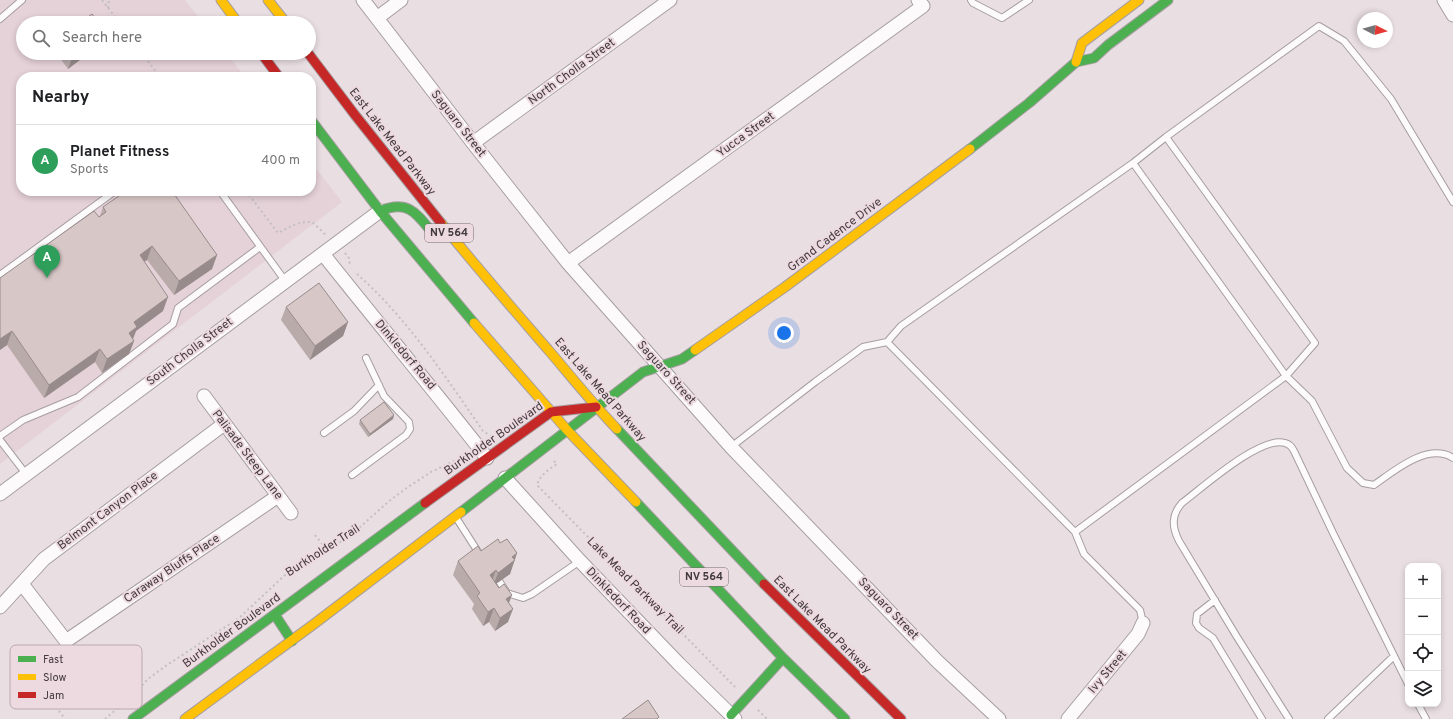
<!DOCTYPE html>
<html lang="en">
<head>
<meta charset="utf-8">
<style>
	:root { --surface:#fff; --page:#f6f6f6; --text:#202124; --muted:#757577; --line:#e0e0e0; --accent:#7c7377 }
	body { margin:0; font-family:Overpass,sans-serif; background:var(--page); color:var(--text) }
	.controls { position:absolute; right:12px; bottom:12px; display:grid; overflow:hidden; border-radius:8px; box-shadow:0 2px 6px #0003 }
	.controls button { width:36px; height:36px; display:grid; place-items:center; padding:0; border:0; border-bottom:1px solid var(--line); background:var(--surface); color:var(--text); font:20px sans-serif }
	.compass { position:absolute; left:1357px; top:12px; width:36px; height:36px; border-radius:50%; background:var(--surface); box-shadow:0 2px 6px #0003; rotate:96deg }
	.you { position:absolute; left:784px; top:333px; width:14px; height:14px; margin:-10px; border:3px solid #fff; border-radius:50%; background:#1a73e8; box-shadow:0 0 0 6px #1a73e833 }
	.badge { display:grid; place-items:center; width:26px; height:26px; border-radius:50%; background:var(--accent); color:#fff; font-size:13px; font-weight:700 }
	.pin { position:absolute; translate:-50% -33px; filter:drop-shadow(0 1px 2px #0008) }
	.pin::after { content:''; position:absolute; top:21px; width:14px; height:12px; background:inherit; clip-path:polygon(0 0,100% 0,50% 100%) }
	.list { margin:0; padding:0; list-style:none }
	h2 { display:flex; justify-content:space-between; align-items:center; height:52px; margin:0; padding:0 16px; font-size:17px }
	h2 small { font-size:13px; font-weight:400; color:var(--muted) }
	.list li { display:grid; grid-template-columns:26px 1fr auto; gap:12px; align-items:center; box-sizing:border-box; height:72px; padding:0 16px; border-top:1px solid var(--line) }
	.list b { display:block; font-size:15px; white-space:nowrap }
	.list p { margin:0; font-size:13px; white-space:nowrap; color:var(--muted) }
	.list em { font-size:13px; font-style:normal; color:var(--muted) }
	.icon { flex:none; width:22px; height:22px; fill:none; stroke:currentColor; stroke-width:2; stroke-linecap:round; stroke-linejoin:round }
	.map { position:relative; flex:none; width:1453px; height:719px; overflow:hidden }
	.search { position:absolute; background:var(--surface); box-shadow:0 2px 6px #0003; left:16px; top:16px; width:300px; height:44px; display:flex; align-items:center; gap:10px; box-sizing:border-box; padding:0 14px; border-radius:22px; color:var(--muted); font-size:15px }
	.panel { position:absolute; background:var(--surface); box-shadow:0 2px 6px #0003; left:16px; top:72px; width:300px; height:124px; border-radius:16px }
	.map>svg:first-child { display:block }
	.built { fill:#e5d1d8 }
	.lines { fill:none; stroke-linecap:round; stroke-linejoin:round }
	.lane-casing { stroke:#a69ea1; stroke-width:8 }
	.street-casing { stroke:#a69ea1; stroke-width:15 }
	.fast-casing { stroke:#a69ea1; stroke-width:11 }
	.slow-casing { stroke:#a69ea1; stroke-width:11 }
	.jam-casing { stroke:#a69ea1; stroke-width:11 }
	.path { stroke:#c4c0c2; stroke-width:2; stroke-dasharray:2 3; stroke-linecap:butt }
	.lane { stroke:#fcfafb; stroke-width:6 }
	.street { stroke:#fcfafb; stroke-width:13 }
	.fast { stroke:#4caf50; stroke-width:9 }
	.slow { stroke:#ffc107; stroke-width:9 }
	.jam { stroke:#c62828; stroke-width:9 }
	.wall { fill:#baabab }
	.shaded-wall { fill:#978b8b }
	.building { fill:#d8c7c7; stroke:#978b8b }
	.labels { text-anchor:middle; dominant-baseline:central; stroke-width:4; stroke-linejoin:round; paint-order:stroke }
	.shield { fill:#eddae1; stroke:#756a6e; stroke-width:1 }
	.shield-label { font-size:11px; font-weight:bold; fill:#423a3d }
	.street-label { font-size:12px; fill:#423a3d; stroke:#eddae1 }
	.key { fill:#eddae1; stroke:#baaab0; stroke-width:1 }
	.key-label { font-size:11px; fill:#423a3d }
</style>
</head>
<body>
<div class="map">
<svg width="1453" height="719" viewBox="0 0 1453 719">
	<rect width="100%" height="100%" fill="#e9dee2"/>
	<path class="built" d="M0,0H185L203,23H23V53H226L245,77H21V191H311V162L342,202L0,464Z"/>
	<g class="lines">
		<g class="lane-casing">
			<path id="lane" d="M971,0L973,3L1002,18L1029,0
				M0,19L22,0
				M1133,163L1286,376L1312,401L1347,468L1363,483L1374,485C1394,471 1428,442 1453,458
				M220,191L286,282
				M0,275L115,191
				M887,342L1075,532L1084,554L1140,610L1143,623
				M324,433L354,411L379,385
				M0,436L23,420L78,397L173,324L178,308L260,247
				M0,440L26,474
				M731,447L815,382L863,347L887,342L901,326L1133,163L1166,137L1319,26L1344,41L1391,99L1453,202
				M352,475L406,435L410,429L409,422L384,396L366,358
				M457,519L480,555
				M1075,532L1286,376L1315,343L1166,137
				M495,575L507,593L523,598L532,594L580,561
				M1215,600L1197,614L1196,623L1199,628L1213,638L1262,719
				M1418,704L1426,719
				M1289,719L1237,637L1179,541C1172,527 1171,515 1182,503C1202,488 1261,435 1285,443C1290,444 1292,447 1294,451L1333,533L1408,684
				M1328,719L1394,656"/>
		</g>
		<g class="street-casing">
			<path id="street" d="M363,0L473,143L568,263L731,447L937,661L999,719
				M1444,0L1453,15
				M377,18L401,0
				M473,143L670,0
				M323,254C377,322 433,389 487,458
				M568,263L923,6L918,0
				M204,396L291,513
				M505,478L580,561L679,664L735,719
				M0,494L380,211
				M22,584L66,641L278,496
				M0,607L44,559L224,424
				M1068,719L1138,634L1143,623"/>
		</g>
		<g class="fast-casing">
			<path id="fast" d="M311,120L380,211L474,323
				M970,149L1029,103L1076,62L1094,58L1108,45L1168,0
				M380,211C409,199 417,214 434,235
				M617,429L764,584
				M636,502L783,658L845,719
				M461,512L643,372L682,359L695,350
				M275,615L292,641
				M731,715L783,658
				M133,719L425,503"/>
		</g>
		<g class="slow-casing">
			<path id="slow" d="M221,0L238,23
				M268,0L286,23
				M1076,62L1082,43L1139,0
				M441,223C477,268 514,310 551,353C573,379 594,405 617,429
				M474,323L568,431L636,502
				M695,350L785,287L970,149
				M185,719L314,624L461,512"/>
		</g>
		<g class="jam-casing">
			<path id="jam" d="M261,53L279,77
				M308,53L355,115L441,223
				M425,503L551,412L596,407
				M764,584L901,719"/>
		</g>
		<path class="path" d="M102,0L120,23
			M108,8L109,0
			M142,53L160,77
			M246,191L278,233C289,227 299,221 312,222L327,236
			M345,253L349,258L350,266
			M357,274C407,318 445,376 483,431L491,436
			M554,461L557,464C548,470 540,475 537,485L735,687
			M315,535L326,549
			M42,688L57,658
			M11,694L42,688L65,719
			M758,710L767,719
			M105,719L134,694L148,679L167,665L239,618L285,575L298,565L349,537L388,502L408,487L431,472L456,460"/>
		<use href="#lane" class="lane"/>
		<use href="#street" class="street"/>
		<use href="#fast" class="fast"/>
		<use href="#slow" class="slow"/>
		<use href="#jam" class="jam"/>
	</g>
	<path class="wall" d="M56,53H89L68,69Z
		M103,207L217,255L212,269L174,295L147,260L144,262L163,311L136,331L133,339L134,341L129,354L102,373L95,362L44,398L7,345L0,350V278L99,217L100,216Z
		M286,307L348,322L343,336L310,360L281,320Z
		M394,415L393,419L368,437L359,424L360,420Z
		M481,551L517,553L510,574L496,584L509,603L508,622L495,631L489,622L483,626L472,609L474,604L453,575L458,561Z"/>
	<path class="shaded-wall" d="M79,53H89L68,69L72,58Z
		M152,246L147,260L135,268L140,255Z
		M217,255L212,269L174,295L179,281Z
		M168,297L163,311L136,331L132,341L129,333L134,322Z
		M348,322L343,336L310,360L315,346Z
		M12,331L7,345L0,350V339Z
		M134,341L129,354L102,373L107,359Z
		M100,349L95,362L44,398L49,385Z
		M394,415L393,419L368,437L370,434Z
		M517,553L510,574L493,586L498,573L512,557Z
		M496,570L491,584L490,575Z
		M512,595L507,608L506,599Z
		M494,608L489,622L483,626L488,612Z
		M513,609L508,622L495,631L500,618Z"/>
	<path class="building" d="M92,14L99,23H80Z
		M68,53H79L72,58Z
		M126,191H172L217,255L179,281L152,246L140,255L168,297L134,322L137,327L129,333L134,341L107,359L100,349L49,385L12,331L0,339V278L94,211L99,217L106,212L103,207Z
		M319,283L348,322L315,346L286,307Z
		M384,402L394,415L370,434L360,420Z
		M498,539L500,543L507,539L517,553L512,557L515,560L498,573L496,570L490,575L499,588L504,584L512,595L506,599L513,609L500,618L494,608L488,612L477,596L480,593L458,561L478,546L481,551Z
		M648,700L659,717L657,719H622Z"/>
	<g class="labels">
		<g class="shield">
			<rect x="425" y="224" width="48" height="18" rx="3"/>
			<rect x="680" y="568" width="48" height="18" rx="3"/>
		</g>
		<g class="shield-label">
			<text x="449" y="233">NV 564</text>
			<text x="704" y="577">NV 564</text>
		</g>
		<g class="street-label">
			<text transform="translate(572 72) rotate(-36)">North Cholla Street</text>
			<text transform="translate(458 124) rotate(52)">Saguaro Street</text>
			<text transform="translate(746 135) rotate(-36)">Yucca Street</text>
			<text transform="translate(392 142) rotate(52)">East Lake Mead Parkway</text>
			<text transform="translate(835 235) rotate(-37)">Grand Cadence Drive</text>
			<text transform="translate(190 352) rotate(-37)">South Cholla Street</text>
			<text transform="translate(405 355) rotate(50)">Dinkledorf Road</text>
			<text transform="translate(666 373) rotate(48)">Saguaro Street</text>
			<text transform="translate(600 390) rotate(49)">East Lake Mead Parkway</text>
			<text transform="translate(494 439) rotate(-35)">Burkholder Boulevard</text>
			<text transform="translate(247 455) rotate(53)">Palisade Steep Lane</text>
			<text transform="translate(108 511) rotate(-37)">Belmont Canyon Place</text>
			<text transform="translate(323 551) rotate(-33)">Burkholder Trail</text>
			<text transform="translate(172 569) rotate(-34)">Caraway Bluffs Place</text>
			<text transform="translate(635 586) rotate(45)">Lake Mead Parkway Trail</text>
			<text transform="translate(618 601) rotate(46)">Dinkledorf Road</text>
			<text transform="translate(888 609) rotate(46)">Saguaro Street</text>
			<text transform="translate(822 625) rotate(45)">East Lake Mead Parkway</text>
			<text transform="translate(232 631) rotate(-36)">Burkholder Boulevard</text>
			<text transform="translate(1108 672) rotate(-50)">Ivy Street</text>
		</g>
	</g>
	<rect x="10" y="645" width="132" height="64" rx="6" class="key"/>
	<rect x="18" y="656" width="18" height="6" fill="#4caf50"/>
	<rect x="18" y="674" width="18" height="6" fill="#ffc107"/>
	<rect x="18" y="692" width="18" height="6" fill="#c62828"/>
	<g class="key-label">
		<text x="43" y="663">Fast</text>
		<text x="43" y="681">Slow</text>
		<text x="43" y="699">Jam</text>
	</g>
</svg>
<div class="controls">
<button>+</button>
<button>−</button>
<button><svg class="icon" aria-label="locate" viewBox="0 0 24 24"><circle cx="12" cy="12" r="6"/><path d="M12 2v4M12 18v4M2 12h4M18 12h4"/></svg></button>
<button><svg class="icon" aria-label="layers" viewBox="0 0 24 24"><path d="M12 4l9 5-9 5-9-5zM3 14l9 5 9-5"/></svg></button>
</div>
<svg class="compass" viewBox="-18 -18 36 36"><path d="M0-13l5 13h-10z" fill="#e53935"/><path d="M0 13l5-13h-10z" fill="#757577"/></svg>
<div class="you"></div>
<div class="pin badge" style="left:47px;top:278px;background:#2e9e5b">A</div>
<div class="search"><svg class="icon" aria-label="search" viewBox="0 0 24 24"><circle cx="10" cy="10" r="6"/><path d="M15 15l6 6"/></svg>Search here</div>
<section class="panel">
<h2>Nearby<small></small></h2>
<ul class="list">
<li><span class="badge" style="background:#2e9e5b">A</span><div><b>Planet Fitness</b><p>Sports</p></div><em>400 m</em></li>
</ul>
</section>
</div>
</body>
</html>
